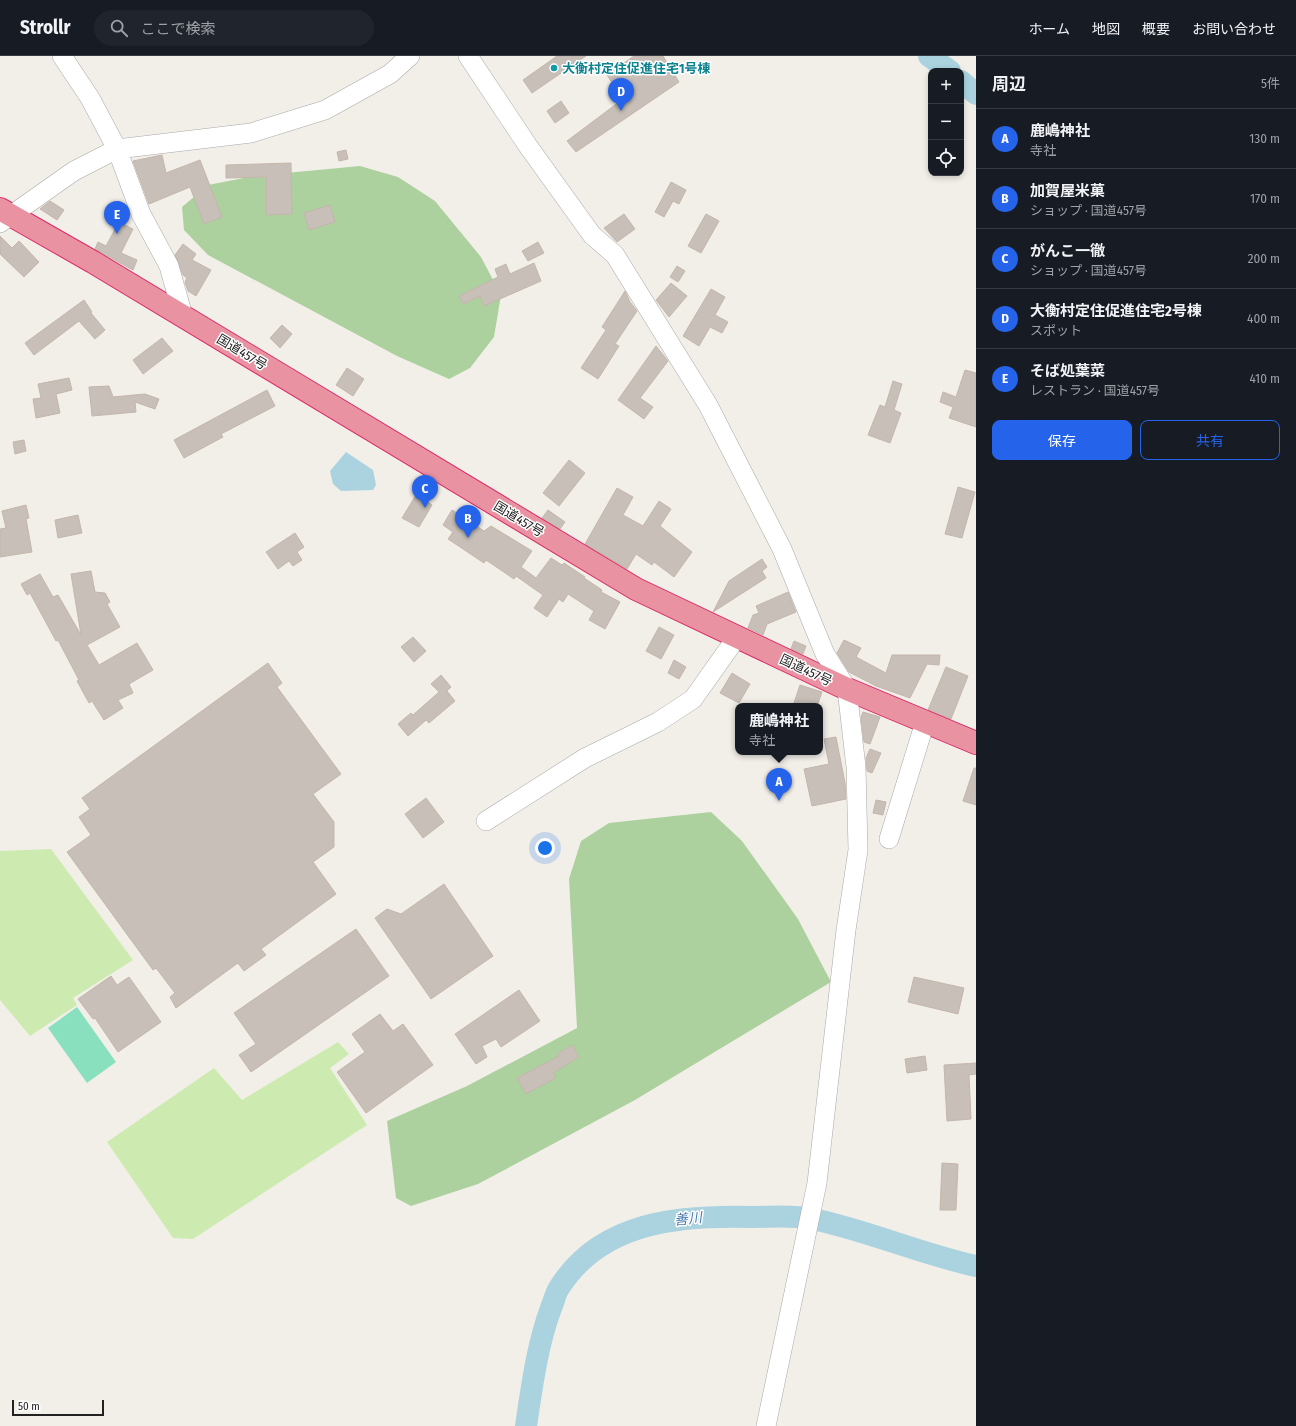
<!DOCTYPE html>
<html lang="ja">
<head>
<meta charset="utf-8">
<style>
	:root { --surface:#171b24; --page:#20242c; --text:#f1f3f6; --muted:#9ea1a6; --line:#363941; --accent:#2563eb }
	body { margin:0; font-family:"Fira Sans Condensed","Noto Sans JP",sans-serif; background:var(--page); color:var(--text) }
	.controls { position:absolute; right:12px; top:12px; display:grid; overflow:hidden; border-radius:8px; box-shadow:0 2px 6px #0003 }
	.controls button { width:36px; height:36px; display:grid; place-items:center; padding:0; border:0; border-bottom:1px solid var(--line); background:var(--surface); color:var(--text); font:20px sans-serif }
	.scale { position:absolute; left:12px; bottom:10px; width:92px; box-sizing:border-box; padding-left:4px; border:2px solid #222; border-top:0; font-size:11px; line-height:14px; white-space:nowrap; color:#222; -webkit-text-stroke:3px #fff; paint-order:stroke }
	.you { position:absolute; left:545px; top:792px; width:14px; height:14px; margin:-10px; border:3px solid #fff; border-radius:50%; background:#1a73e8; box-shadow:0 0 0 6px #1a73e833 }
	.badge { display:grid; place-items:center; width:26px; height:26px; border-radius:50%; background:var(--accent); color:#fff; font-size:13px; font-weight:700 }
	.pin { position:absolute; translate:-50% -33px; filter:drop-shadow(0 1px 2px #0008) }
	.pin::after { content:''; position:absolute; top:21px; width:14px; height:12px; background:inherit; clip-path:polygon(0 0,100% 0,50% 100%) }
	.popup { position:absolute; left:735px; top:647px; width:88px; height:52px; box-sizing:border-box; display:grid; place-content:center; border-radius:8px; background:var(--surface); filter:drop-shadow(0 1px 3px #0005); font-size:13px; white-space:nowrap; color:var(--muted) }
	.popup b { font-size:15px; color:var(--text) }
	.popup::after { content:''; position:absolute; left:50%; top:100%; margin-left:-8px; border:8px solid transparent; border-top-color:var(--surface) }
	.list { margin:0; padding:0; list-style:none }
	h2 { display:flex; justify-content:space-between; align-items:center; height:52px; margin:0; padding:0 16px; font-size:17px }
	h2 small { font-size:13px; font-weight:400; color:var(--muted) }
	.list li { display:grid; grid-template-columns:26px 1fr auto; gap:12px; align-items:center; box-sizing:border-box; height:60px; padding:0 16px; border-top:1px solid var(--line) }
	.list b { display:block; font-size:15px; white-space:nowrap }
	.list p { margin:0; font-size:13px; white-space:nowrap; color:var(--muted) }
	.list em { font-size:13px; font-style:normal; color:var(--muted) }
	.actions { display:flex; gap:8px; padding:12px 16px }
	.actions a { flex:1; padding:9px 0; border:1px solid var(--accent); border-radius:8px; text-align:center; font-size:14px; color:var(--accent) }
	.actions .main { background:var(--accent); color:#fff }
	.icon { flex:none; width:22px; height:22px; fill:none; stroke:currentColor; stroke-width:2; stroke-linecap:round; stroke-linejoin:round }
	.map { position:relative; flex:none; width:976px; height:1370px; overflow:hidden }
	header { display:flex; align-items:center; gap:24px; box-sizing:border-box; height:56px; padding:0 20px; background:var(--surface); border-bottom:1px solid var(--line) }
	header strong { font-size:19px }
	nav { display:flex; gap:22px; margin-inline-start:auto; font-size:14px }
	.search { width:280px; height:36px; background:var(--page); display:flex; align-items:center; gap:10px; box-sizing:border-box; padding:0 14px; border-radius:22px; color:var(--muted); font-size:15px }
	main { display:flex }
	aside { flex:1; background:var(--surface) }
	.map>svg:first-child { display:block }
	.grass { fill:#cdebb0 }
	.forest { fill:#add19e }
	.pitch { fill:#88e0be }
	.water { fill:#aad3df }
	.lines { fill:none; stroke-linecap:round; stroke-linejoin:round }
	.river { stroke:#aad3df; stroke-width:22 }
	.building { fill:#c7bfb8; stroke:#c4b6ab }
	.minor-casing { stroke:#a9a9a9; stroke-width:20 }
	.highway-casing { stroke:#dc2a67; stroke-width:24 }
	.minor { stroke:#fff; stroke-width:19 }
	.highway { stroke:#e892a2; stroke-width:22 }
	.culture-dot { fill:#0f9aa8; stroke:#fff; stroke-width:1.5 }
	.labels { text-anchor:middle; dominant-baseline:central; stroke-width:3; stroke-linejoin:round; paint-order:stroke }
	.culture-label { font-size:13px; font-weight:bold; fill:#0d838f; stroke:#fff; text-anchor:start }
	.street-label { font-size:13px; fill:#222; stroke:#fff }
	.water-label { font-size:14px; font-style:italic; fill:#4a7aab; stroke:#fff }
</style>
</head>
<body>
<header>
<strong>Strollr</strong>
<div class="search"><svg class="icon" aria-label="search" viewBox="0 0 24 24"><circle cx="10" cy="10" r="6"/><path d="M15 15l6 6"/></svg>ここで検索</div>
<nav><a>ホーム</a><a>地図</a><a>概要</a><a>お問い合わせ</a></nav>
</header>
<main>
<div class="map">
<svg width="976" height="1370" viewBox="0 0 976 1370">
	<rect width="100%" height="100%" fill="#f2efe9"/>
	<path class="grass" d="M51,793L133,904L73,942L77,949L30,980L0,944V795Z
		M338,986L349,998L330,1012L367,1069L193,1183L173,1182L107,1086L214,1012L242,1044Z"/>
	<path class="forest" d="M360,110L398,121L435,145L481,201L501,239L494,281L470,312L449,323L397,300L208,199L184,174L182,151L208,129L254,120Z
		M711,756L742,785L798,863L831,926L635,1044L478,1128L411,1150L396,1142L387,1065L467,1030L577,972L569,823L581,785L609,767Z"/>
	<path class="pitch" d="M77,951L116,1006L87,1027L48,972Z"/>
	<path class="water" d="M346,396L373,414L376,429L373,434L341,435L333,428L330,415Z"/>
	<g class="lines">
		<path class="river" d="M929,0L950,15
			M961,25L976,38
			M526,1370C532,1330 537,1290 551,1252C554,1246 555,1238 559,1232C601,1165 680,1159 753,1161C773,1161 794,1159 813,1163C869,1175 921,1198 976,1210"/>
	</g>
	<path class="building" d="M557,0H586L532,37L523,24Z
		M634,0H663L679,26L576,96L567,85L623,43L607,19Z
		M561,45L569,57L555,67L547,55Z
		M346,94L348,103L339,105L337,96Z
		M162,99L166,117L200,104L222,161L204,168L190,131L149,148L133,105Z
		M291,107L292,158L266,159V121L226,122V109Z
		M671,126L686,134L679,148L673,145L664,161L655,156Z
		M50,145L64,154L57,164L40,153Z
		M330,149L335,166L309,174L304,157Z
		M624,158L635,173L617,186L604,172Z
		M706,158L719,165L701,197L688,190Z
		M119,166L133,173L121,197L137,204L133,214L95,193L98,186L106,190Z
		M0,180L12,192L19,185L39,206L24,221L0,198Z
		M538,186L544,197L528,205L522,195Z
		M183,188L196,198L192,204L211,214L196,240L188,235L185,226L187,222L183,219L175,199Z
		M534,207L541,225L484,250L480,240L463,248L459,240L498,221L495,213L506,208L510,218Z
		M677,210L685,215L678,226L670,221Z
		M671,227L687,240L669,261L656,244Z
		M711,233L725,241L715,259L728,266L722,277L710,271L699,290L683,280Z
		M625,235L630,246L637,255L615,288L619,290L598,323L581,312L606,274L602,271Z
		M84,244L92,256L91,257L105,274L95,283L79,265L34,299L25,287Z
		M282,269L292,278L280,292L270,282Z
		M162,282L173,295L143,318L133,304Z
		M656,290L668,305L640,342L653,351L644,363L618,344Z
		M347,312L364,323L353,340L336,329Z
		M965,314L976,317V371L949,362L953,351L940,346L943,336L956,341Z
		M69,322L72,334L56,338L60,357L36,362L33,343L41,342L38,328Z
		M893,325L902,328L894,354L901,357L890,387L868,379L880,349L885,351Z
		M109,330L113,341L145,338L159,343L155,353L135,346L136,356L92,360L89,331Z
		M267,334L275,350L221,378L223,381L184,402L174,384Z
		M24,384L26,395L15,398L13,386Z
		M569,404L585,417L559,450L543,437Z
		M958,431L975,436L962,482L945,478Z
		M617,432L633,441L623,459L643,470L659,445L671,453L660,470L692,496L674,521L654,506L652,509L636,498L627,513L585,488Z
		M416,439L432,449L419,471L402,462Z
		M26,449L29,462L26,463L32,496L0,501V473L6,472L2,455Z
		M452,454L484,475L491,470L532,495L521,511L536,522L551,502L562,509L564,507L585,521L584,522L602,534L601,536L620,546L605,573L589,564L594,555L568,538L563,546L559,543L547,561L534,552L543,539L516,520L514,523L486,504L484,507L448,483L453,476L443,469Z
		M548,454L565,466L560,473L542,462Z
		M78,459L82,477L58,482L55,464Z
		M295,477L304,491L297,496L302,504L293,510L289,505L278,513L266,496Z
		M762,503L767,511L762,515L766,522L713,556L729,525Z
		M91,515L95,536L105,537L110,546L107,548L120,571L87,589L99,609L137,587L153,614L129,628L133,637L118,644L123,652L104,664L92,645L89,647L77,625L79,624L58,584L56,585L30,537L27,539L21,528L40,518L53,541L58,539L81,579L71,518Z
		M788,536L796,556L767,568L763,579L748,572L753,559L759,557L756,550Z
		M659,571L674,579L661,603L646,595Z
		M413,581L426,595L414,606L401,591Z
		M844,584L861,592L856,601L886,617L892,599H940L939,609L927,608L910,642L876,630L849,616L837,597Z
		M794,585L806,590L803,598L791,593Z
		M674,604L686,611L679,623L668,617Z
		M268,607L282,627L277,631L341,718L313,738L334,766V791L313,806L336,838L261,893L266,899L244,915L238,907L176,952L170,941L175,937L156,912L153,914L67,796L91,779L79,761L90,753L82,742Z
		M946,611L968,620L951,663L928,654Z
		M732,617L750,628L739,647L720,637Z
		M441,619L451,631L447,635L455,645L429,667L426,664L408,680L398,668L411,657L413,659L439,636L431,628Z
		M800,629L822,636L817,650H793Z
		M863,656L880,661L870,688L864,686L861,661Z
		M836,681L845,727L846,743L812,750L804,713L829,708L824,683Z
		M870,693L881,697L872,717L867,715L866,702Z
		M974,712H976V749L963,745Z
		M426,742L444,766L423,782L405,758Z
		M876,744L886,746L883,759L873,757Z
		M444,828L493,900L431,943L375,862L387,853L401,858Z
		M356,873L389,920L251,1016L239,999L256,988L234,957Z
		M111,920L117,929L129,921L161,966L118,996L95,962L93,963L78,943Z
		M914,921L964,932L958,958L908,946Z
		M519,934L540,965L501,991L496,983L482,990L487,1001L476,1008L455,978Z
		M380,958L393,975L403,968L433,1009L366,1057L337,1016L365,996L352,978Z
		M572,989L579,1001L553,1017L556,1022L526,1038L517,1022L559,1000L557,998Z
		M925,1000L927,1014L907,1017L905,1003Z
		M976,1007V1018L969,1019L971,1063L947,1065L944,1009Z
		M942,1107L958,1108L956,1154H940Z"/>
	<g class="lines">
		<g class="minor-casing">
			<path id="minor" d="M62,0L90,42L117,93L141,158L169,210L183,260
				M468,0L528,90L592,179L615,199L708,349L782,493L825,598L847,633L856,711L858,794L846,874L817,1127L766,1370
				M0,167L74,115L117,93L251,77L325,54L390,18L410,0
				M486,765L585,702L658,666L693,643L737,581
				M889,783L925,666"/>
		</g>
		<g class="highway-casing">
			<path id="highway" d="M0,153L93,206L636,533L847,633L976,687"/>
		</g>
		<use href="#minor" class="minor"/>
		<use href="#highway" class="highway"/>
	</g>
	<circle class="culture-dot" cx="554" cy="12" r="4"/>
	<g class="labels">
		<g class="culture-label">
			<text x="562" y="12">大衡村定住促進住宅1号棟</text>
		</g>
		<g class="street-label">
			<text transform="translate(242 296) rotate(31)">国道457号</text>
			<text transform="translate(519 463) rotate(31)">国道457号</text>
			<text transform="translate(806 614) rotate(25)">国道457号</text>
		</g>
		<g class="water-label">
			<text transform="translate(688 1163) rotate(-6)">善川</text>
		</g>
	</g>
</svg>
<div class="controls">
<button>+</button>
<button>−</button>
<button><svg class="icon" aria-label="locate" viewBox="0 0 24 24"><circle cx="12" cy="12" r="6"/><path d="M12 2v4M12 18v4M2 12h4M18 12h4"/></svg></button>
</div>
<div class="scale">50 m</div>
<div class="you"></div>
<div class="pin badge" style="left:779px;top:745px">A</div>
<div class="popup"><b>鹿嶋神社</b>寺社</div>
<div class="pin badge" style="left:468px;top:482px">B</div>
<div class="pin badge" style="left:425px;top:452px">C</div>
<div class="pin badge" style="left:621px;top:55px">D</div>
<div class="pin badge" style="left:117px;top:178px">E</div>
</div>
<aside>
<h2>周辺<small>5件</small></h2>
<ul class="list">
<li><span class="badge">A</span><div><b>鹿嶋神社</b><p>寺社</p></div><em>130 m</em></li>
<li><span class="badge">B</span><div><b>加賀屋米菓</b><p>ショップ · 国道457号</p></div><em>170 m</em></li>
<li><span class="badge">C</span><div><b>がんこ一徹</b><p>ショップ · 国道457号</p></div><em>200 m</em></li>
<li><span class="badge">D</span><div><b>大衡村定住促進住宅2号棟</b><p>スポット</p></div><em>400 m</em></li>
<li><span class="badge">E</span><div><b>そば処葉菜</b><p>レストラン · 国道457号</p></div><em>410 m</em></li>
</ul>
<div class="actions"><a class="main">保存</a><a>共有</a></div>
</aside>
</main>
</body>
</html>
